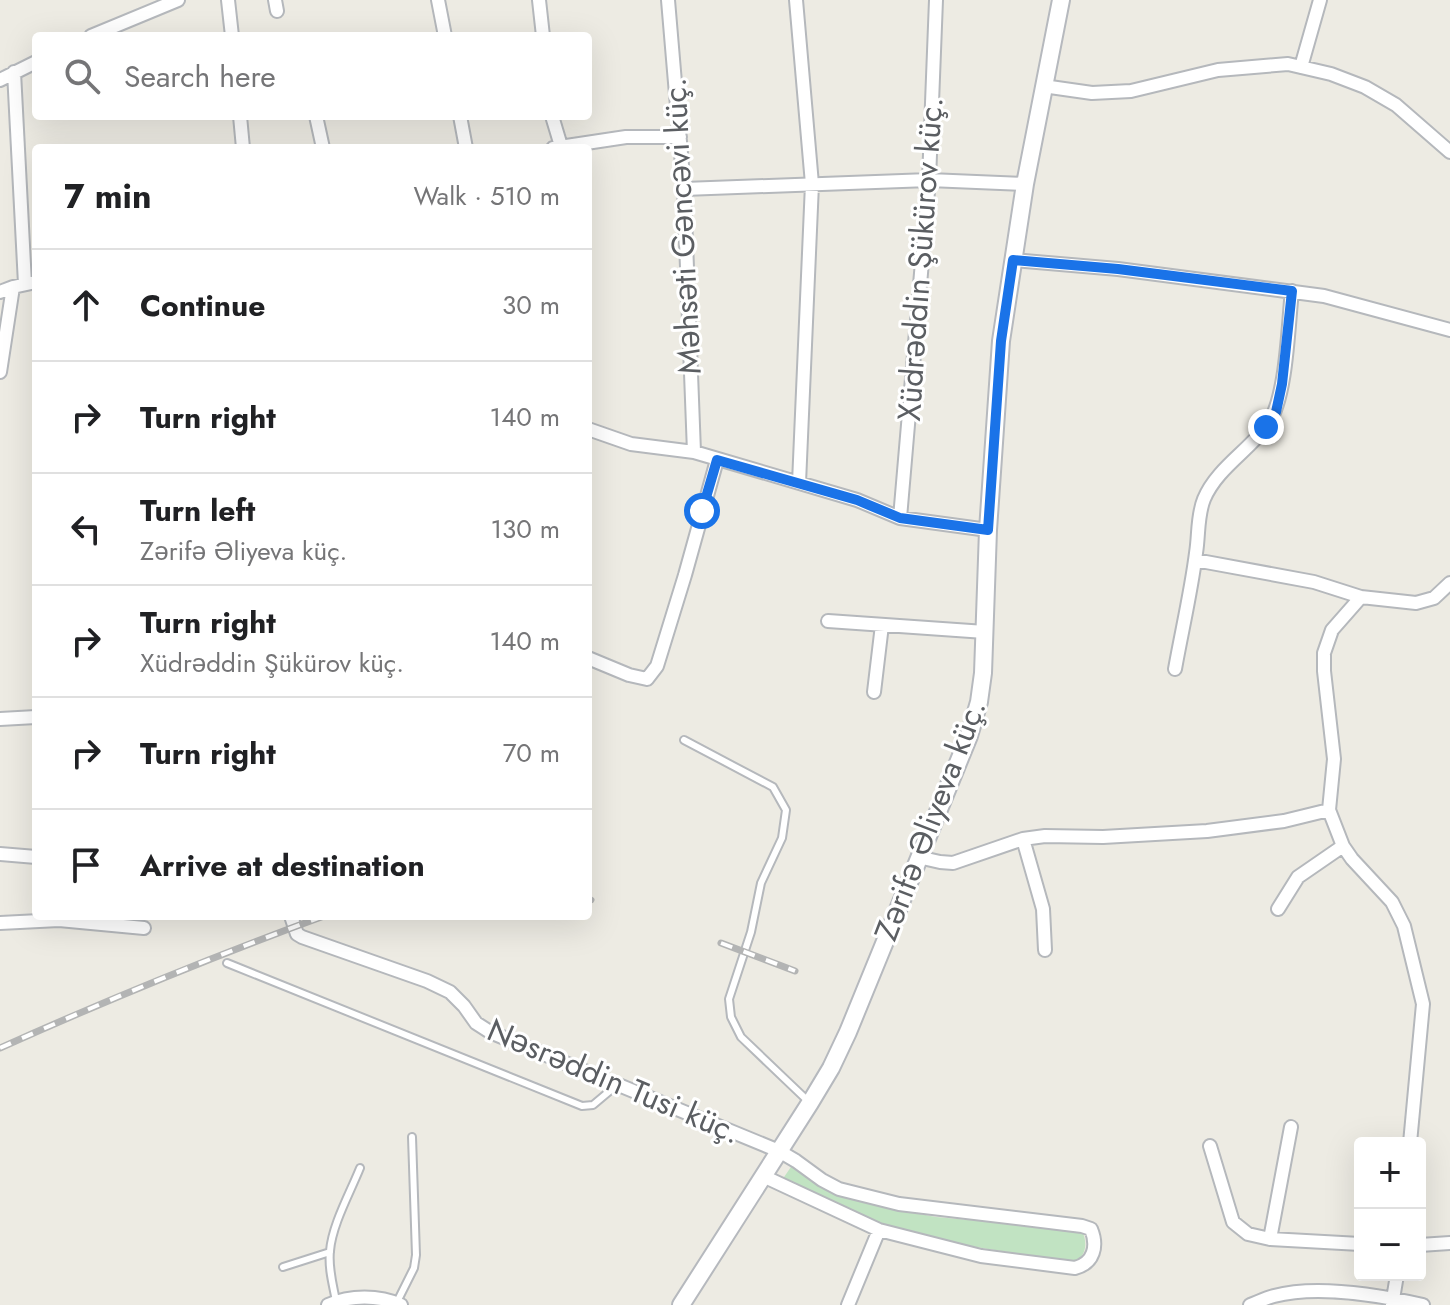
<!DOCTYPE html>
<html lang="en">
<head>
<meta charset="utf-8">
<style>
	:root { --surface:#fff; --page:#f6f6f6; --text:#202124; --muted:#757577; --line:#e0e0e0 }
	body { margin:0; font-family:Jost,sans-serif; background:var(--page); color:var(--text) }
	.controls { position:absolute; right:24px; bottom:24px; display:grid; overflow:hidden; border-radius:8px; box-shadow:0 8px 32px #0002 }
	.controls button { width:72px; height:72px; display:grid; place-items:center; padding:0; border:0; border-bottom:2px solid var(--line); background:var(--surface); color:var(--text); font:40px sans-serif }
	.stop { position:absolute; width:24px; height:24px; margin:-18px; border:6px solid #1a73e8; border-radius:50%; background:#fff }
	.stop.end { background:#1a73e8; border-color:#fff; box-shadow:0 2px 8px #0008 }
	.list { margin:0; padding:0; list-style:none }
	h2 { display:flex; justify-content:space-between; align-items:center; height:104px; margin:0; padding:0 32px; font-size:34px }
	h2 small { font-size:26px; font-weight:400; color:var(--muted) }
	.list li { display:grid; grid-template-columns:52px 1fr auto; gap:24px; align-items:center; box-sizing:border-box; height:112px; padding:0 32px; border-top:2px solid var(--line) }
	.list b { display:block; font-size:30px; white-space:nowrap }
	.list p { margin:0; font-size:26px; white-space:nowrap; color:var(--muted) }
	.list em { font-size:26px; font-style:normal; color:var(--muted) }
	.icon { flex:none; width:44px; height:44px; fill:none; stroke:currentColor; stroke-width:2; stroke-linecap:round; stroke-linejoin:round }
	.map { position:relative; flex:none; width:1450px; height:1305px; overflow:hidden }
	.search { position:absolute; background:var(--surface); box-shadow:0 8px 32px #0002; left:32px; top:32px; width:560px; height:88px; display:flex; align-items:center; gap:20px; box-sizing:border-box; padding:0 28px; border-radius:8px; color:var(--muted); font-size:30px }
	.panel { position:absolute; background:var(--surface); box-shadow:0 8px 32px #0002; left:32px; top:144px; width:560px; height:776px; border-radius:8px }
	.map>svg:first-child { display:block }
	.green { fill:#c1e3c2 }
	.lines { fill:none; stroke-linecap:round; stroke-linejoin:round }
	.lane-casing { stroke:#b5b8bc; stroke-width:10 }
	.street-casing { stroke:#b5b8bc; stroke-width:16 }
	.secondary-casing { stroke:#b6b9be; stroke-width:20 }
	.lane { stroke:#fff; stroke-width:6 }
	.street { stroke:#fff; stroke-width:12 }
	.secondary { stroke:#fff; stroke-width:16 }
	.rail-casing { stroke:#b3b4b4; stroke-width:7 }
	.rail { stroke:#fff; stroke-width:4; stroke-dasharray:12; stroke-linecap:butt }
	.route { stroke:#1a73e8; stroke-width:10 }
	.labels { text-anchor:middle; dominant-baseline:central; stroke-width:6; stroke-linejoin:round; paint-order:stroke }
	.street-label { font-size:32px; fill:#5b5e62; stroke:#fff }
</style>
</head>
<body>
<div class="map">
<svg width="1450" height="1305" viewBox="0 0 1450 1305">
	<rect width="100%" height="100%" fill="#edebe3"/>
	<path class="green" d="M793,1164L835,1191L879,1206L936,1217L1074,1229L1083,1233C1087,1244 1086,1252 1078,1261L1069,1262C1013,1252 955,1246 900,1230C859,1217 822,1195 782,1180Z"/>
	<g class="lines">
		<g class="lane-casing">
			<path id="lane" d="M684,740L773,787L786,810L782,838L761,883L751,932L729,999L731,1017L741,1037L808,1101
				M227,963L582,1106L593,1105L618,1084
				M283,1267L330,1252
				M336,1301C333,1285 328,1268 330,1251C332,1225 350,1193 360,1168
				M397,1302L414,1268L416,1255L412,1137"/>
		</g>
		<g class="street-casing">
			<path id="street" d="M228,0L232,36
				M275,0L277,11
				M438,0L445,36
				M539,0L543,36
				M668,0L684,189L694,452
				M796,0L812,184L799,483
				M91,36L178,0
				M1301,67L1320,0
				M14,72L25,284
				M0,80L36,62
				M1043,86L1092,93L1131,91L1218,70L1288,64L1331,74L1365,87L1396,105L1450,152
				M240,116L243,148
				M316,116L323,148
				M460,116L466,148
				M552,116L561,146
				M553,148L626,137H680
				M684,189L929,180L1025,184
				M1013,260L1118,269L1324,296L1450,330
				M0,292L13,287L36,282
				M0,372L13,287
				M588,429L631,444L694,452L857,500L900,518L988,530
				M900,518L929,180L936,0
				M1195,560L1314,582L1361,597
				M828,621L985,632
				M588,658L629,675L647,679L657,666L685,575L717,460
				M1175,669C1182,630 1191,592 1196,553C1199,535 1197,516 1204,499C1217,468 1250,450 1268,424C1287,397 1288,325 1292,291
				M874,692L882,625
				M0,719L36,717
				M1329,810L1343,846L1352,859L1392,902L1404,926L1423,1004L1410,1143
				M1329,810L1334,759L1324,671V653L1332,630L1361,597L1416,603L1434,598L1450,583
				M1023,839L1043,909L1045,950
				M0,854L36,857
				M918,857L940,862L953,863L1023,839L1045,836L1103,837L1207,831L1284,821L1329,810
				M1278,909L1298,877L1343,846
				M291,916L297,934L302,937L427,981L450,992L464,1006L476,1023L490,1032L779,1151L796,1161L822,1180L839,1189L899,1204L1082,1226L1091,1229C1098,1246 1094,1263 1075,1268L981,1256L879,1230L763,1176
				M0,923L59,920L144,928
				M1210,1146L1233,1222L1248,1234L1270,1239L1360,1244
				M1270,1239L1291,1127
				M1420,1245L1450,1243
				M328,1305C350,1295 379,1295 401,1305
				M848,1305L879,1230
				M1250,1305C1258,1302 1266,1298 1274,1296C1318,1284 1379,1295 1423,1305
				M1392,1305L1397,1275"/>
		</g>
		<g class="secondary-casing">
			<path id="secondary" d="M681,1305L810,1103L831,1068L848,1032L969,736L979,702L983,673L988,530L1001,341L1025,184L1061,0"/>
		</g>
		<use href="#lane" class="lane"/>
		<use href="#street" class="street"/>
		<use href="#secondary" class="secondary"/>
		<g class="rail-casing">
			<path id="rail" d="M588,899L591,900
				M721,943L795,971
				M0,1048C107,1000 214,956 324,916"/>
		</g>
		<use href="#rail" class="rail"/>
	</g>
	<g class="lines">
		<path class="route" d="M702,511L717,460L857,500L900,518L988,530L1001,341L1013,260L1118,269L1292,291L1282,384L1276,412L1266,427"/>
	</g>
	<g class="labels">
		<g class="street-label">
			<text transform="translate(682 226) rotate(-93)">Məhsəti Gəncəvi küç.</text>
			<text transform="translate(920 259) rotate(-86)">Xüdrəddin Şükürov küç.</text>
			<text transform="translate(930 820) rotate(-69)">Zərifə Əliyeva küç.</text>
			<text transform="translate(614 1081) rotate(23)">Nəsrəddin Tusi küç.</text>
		</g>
	</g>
</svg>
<div class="controls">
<button>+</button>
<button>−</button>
</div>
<div class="stop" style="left:702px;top:511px"></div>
<div class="stop end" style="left:1266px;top:427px"></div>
<div class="search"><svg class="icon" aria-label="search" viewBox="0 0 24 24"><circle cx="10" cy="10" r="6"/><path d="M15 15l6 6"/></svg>Search here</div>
<section class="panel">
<h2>7 min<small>Walk · 510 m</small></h2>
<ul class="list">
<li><svg class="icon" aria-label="ahead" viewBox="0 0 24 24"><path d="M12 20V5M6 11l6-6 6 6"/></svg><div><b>Continue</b></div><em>30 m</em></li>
<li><svg class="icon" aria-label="right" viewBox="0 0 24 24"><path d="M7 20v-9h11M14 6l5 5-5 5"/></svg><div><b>Turn right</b></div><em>140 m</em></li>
<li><svg class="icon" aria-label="left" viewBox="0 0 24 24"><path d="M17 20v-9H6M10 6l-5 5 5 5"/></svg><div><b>Turn left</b><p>Zərifə Əliyeva küç.</p></div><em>130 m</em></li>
<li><svg class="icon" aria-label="right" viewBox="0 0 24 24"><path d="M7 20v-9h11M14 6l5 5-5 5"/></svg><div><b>Turn right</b><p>Xüdrəddin Şükürov küç.</p></div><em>140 m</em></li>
<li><svg class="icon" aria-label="right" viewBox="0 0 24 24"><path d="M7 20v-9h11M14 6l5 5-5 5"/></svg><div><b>Turn right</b></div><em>70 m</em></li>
<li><svg class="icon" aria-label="arrive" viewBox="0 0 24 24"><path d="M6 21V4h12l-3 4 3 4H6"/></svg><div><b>Arrive at destination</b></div></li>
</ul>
</section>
</div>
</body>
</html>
